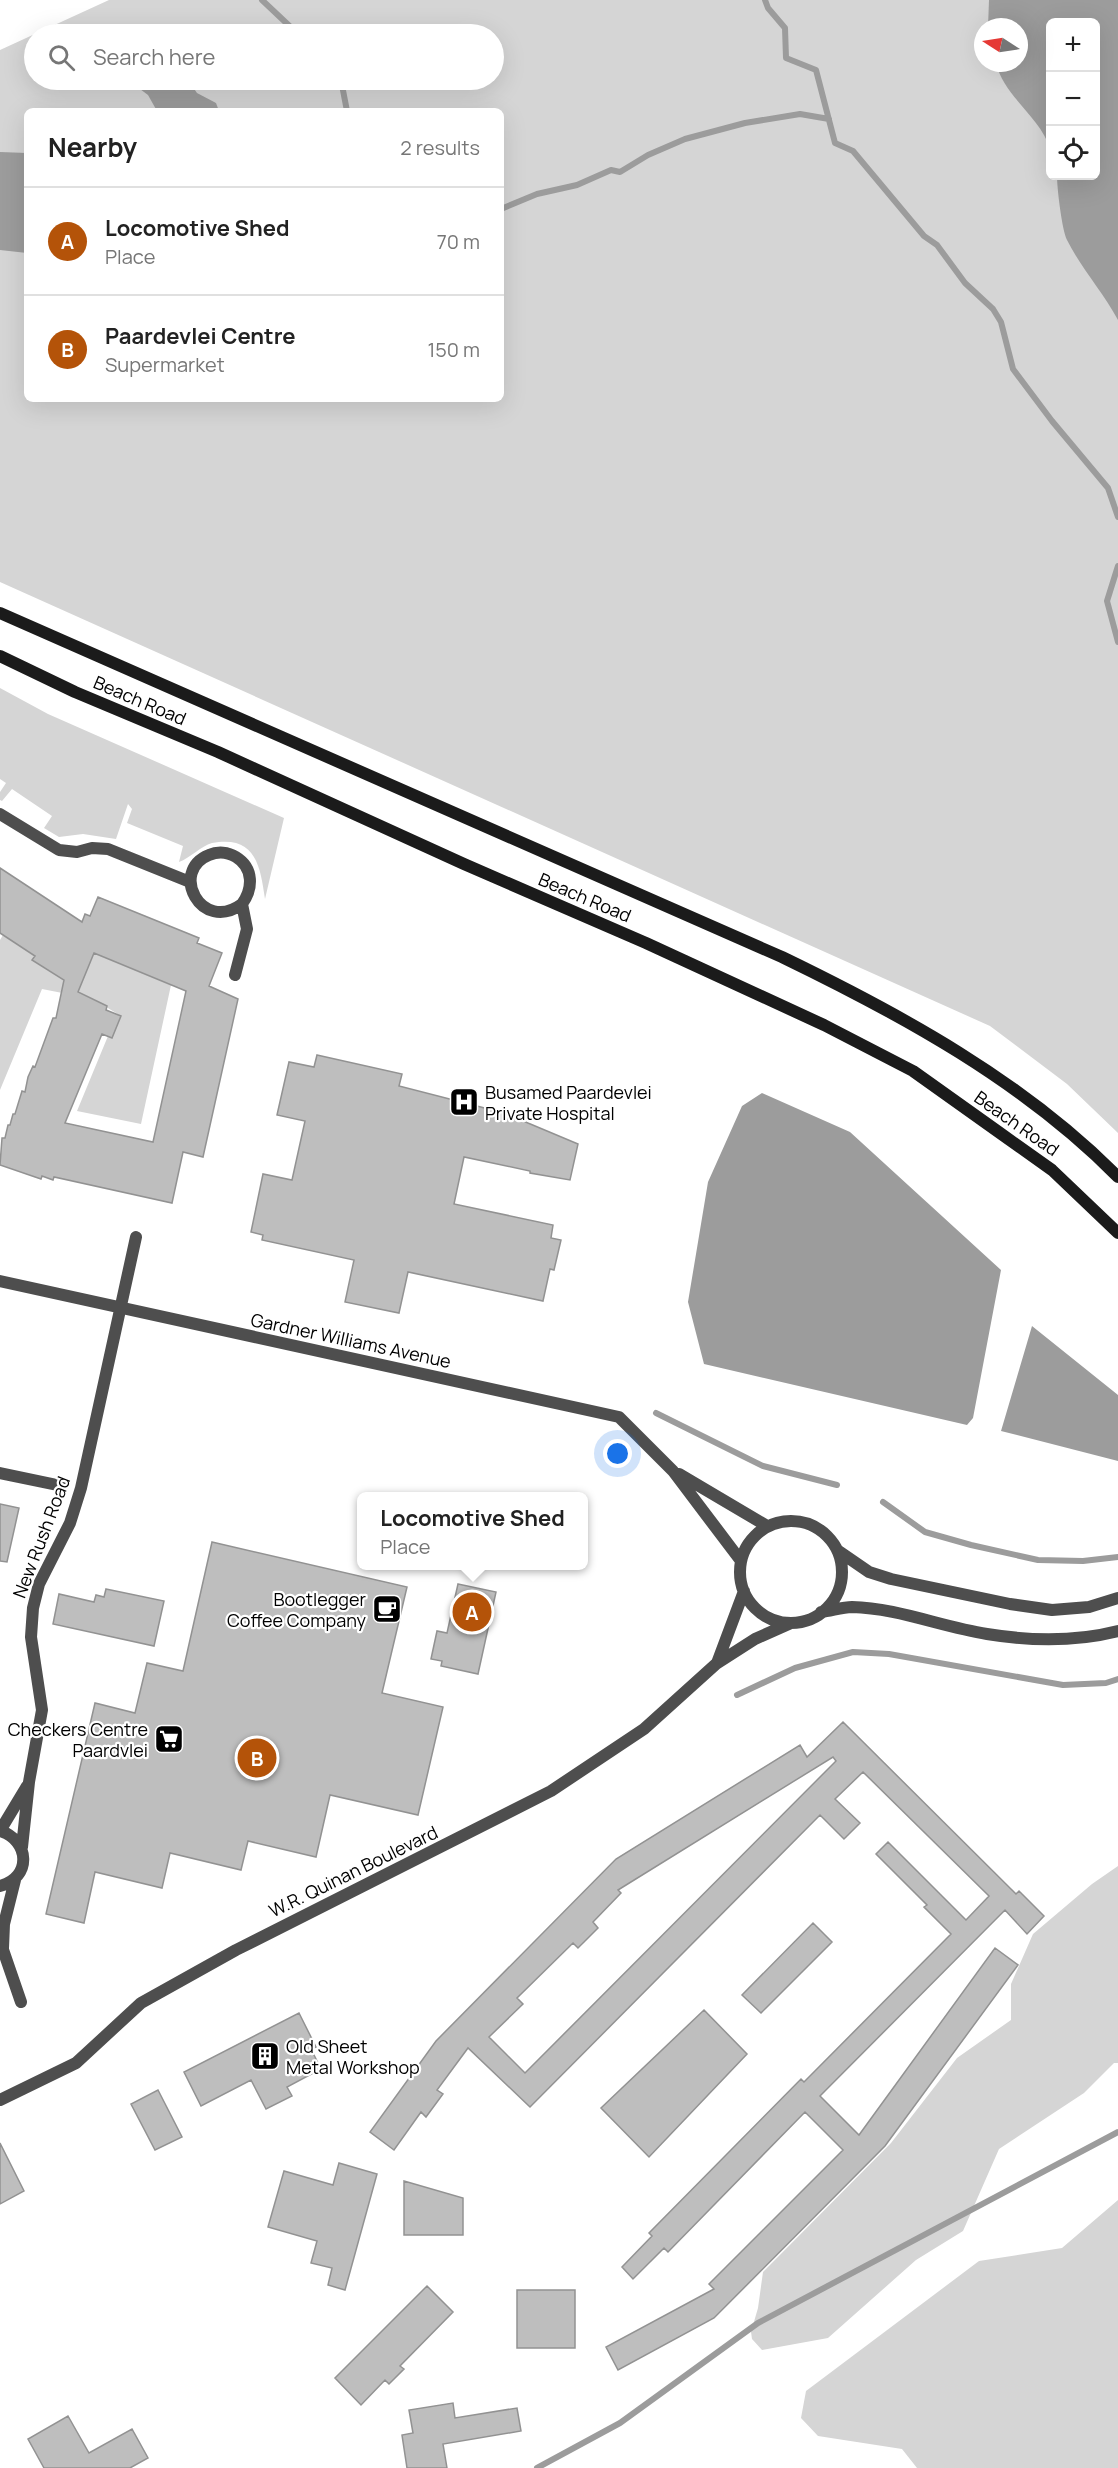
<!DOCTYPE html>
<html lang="en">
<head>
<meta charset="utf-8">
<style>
	:root { --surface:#fff; --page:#f2f2f2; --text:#222; --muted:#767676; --line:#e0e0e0; --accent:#b45309 }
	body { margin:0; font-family:Manrope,sans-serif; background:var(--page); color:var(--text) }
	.controls { position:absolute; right:18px; top:18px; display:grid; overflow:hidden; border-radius:9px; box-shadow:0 6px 24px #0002 }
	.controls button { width:54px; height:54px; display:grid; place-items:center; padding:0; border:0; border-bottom:2px solid var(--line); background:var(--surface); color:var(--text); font:30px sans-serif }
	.compass { position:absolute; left:974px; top:18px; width:54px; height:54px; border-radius:50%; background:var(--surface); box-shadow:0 6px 24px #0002; rotate:282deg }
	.you { position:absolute; left:618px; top:1454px; width:21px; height:21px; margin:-15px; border:4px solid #fff; border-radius:50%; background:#1a73e8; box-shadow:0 0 0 9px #1a73e833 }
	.badge { display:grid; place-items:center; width:39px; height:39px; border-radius:50%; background:var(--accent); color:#fff; font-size:20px; font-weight:700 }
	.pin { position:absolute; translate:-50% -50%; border:3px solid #fff; box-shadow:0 2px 6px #0006 }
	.popup { position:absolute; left:357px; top:1492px; width:231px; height:78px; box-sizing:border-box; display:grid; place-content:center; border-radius:9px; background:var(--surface); filter:drop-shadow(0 2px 4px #0005); font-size:20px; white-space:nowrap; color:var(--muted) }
	.popup b { font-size:22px; color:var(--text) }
	.popup::after { content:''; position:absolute; left:50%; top:100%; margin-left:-12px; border:12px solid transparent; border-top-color:var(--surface) }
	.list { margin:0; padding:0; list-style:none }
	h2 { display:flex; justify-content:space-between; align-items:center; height:78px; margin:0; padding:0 24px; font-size:26px }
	h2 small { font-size:20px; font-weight:400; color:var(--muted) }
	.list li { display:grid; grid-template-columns:39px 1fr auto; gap:18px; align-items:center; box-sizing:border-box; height:108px; padding:0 24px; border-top:2px solid var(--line) }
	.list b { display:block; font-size:22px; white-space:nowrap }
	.list p { margin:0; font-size:20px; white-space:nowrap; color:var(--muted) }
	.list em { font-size:20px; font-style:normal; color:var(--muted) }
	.icon { flex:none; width:33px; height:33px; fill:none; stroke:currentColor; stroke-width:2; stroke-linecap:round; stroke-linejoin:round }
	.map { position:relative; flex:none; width:1118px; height:2468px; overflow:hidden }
	.search { position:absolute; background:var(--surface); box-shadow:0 6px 24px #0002; left:24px; top:24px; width:480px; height:66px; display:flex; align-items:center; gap:15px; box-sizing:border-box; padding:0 21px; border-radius:33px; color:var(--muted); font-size:22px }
	.panel { position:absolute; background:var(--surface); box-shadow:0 6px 24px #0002; left:24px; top:108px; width:480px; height:294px; border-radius:9px }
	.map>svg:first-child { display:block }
	.green { fill:#d5d5d5; fill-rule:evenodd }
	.water { fill:#9c9c9c }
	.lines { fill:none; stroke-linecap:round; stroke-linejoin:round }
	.stream { stroke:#9c9c9c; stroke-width:6 }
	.building { fill:#bebebe; stroke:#929292; stroke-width:1.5; fill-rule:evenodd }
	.street { stroke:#4e4e4e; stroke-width:12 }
	.secondary { stroke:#1b1b1b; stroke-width:12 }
	.labels { text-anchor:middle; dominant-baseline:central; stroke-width:4.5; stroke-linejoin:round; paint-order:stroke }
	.street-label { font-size:18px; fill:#000; stroke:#fff }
	.poi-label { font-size:18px; fill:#000; stroke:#fff; text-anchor:start }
</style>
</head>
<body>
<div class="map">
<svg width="1118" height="2468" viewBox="0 0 1118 2468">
	<rect width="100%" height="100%" fill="#fff"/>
	<path class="green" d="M109,0H1118V1133L1067,1084L990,1026L0,582V50ZM1050,22H1096V176H1050ZM983,27H1019V63H983ZM34,34H494V80H34ZM27,111H501V399H27Z
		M0,688L48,714L284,818L265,899C260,866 256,835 212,843C201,846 190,858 179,862L183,846L127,823L132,809L128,804L116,839L83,834L59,837L44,828L52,816L12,789L2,801L0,800V792L6,783L0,779Z
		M3,935L35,956L33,960L50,971L94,953L171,985L141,1124L77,1111L108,1036L121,1016L93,999L42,989L0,1090V940Z
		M1118,1866V2063H1114L1084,2093L999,2149L963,2231L916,2260L828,2338L762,2350L752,2339L751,2332L758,2308L763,2272L891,2143L957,2058L1011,2020V1984L1033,1934L1092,1884Z
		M1118,2200V2468H917L902,2449L818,2436L801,2418L806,2391L979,2261L1062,2248Z"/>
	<path class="water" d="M989,0H1118V320C1103,292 1081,268 1067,240C1062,230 1057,188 1057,176H1096V22H1050V149C1041,117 1004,97 996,63H1019V27H988Z
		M128,80H188L197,93L216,103L219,111H157L148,95Z
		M0,152L27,153V253L0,250Z
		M762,1093L850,1132L1001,1270L973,1418L967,1425L704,1364L688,1302L708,1182L742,1106Z
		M1032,1326L1118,1395V1461L1001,1431Z"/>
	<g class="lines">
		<path class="stream" d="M262,0L298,34
			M765,0L768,8L785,28L786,58L816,70L835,143L853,151L924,236L937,245L965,283L993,309L1001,322L1013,369L1052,421L1108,488L1118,517
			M341,80L347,111
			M501,209L537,194L577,185L611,170L620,172L648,155L685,139L745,123L800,114L829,119
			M1118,566L1107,601L1118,642
			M656,1413L763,1466L837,1485
			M883,1502L925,1532L971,1545L1038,1560L1083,1561L1118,1557
			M737,1695L795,1668L853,1652L889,1654L1063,1685L1106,1683L1118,1679
			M537,2468L620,2423L758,2323L1118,2132"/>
	</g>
	<path class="building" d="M0,868L82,922L85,914L90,916L98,897L199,938L197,943L222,953L209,986L238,999L203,1157L183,1152L172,1203L54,1177L53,1180L42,1176L41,1179L0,1165L2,1138H5L8,1125H10L13,1114H15L22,1091L25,1092L28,1077L33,1066L35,1067L53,1018H56L64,980L32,960L35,956L0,933ZM94,953L186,991L153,1142L65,1123L102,1034L112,1038L121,1016L106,1010L107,1006L78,992Z
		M317,1055L402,1074L399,1086L504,1113L578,1144L570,1180L530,1173V1171L464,1157L454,1204L553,1225L551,1238L561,1240L554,1270L550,1269L543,1301L408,1272L399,1313L345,1302L354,1260L262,1240L263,1235L251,1232L263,1174L292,1180L305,1121L277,1115L289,1062L314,1067Z
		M0,1504L19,1508L7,1562L0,1561Z
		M212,1542L407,1587L382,1693L443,1707L418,1815L330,1795L316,1857L248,1841L241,1870L170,1853L162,1888L95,1872L84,1923L46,1914L95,1703L135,1713L147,1663L183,1671Z
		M458,1584L496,1592L478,1674L441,1666L442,1661L431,1659L437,1631L447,1633Z
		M106,1589L164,1601L154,1646L53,1624L59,1594L94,1602L96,1595L104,1597Z
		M843,1722L1016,1894L1019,1891L1044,1916L1027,1934L1005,1910L820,2096L859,2135L995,1948L1018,1965L885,2146L714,2318L618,2370L606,2347L714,2289L709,2284L843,2150L805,2112L668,2252L664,2248L633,2279L622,2267L652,2236L649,2233L801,2079L804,2082L951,1934L924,1907L927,1905L876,1854L888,1842L966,1920L989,1896L863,1772L835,1799L860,1823L844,1839L820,1815L530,2107L468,2048L437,2090L443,2094L426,2117L421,2112L394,2150L370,2132L436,2041L616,1859L800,1745L807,1757ZM833,1757L836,1761L525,2073L489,2037L523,2004L517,1998L573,1943L578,1948L598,1928L593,1922L621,1893L618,1890Z
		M813,1923L832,1942L761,2013L742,1995Z
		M704,2010L747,2054L649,2157L601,2108Z
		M299,2013L316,2047L311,2049L321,2069L287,2087L292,2096L266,2109L251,2080L201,2106L184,2072Z
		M158,2090L182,2137L155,2150L131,2104Z
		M0,2143L24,2191L0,2204Z
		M339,2163L377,2174L345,2290L328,2285L332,2268L311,2263L317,2241L268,2227L284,2171L333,2185Z
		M404,2181L463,2198V2235H404Z
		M427,2286L453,2312L400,2366L404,2369L389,2384L385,2380L361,2405L335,2378Z
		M517,2290H575V2348H517Z
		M453,2403L455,2418L517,2408L521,2431L443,2444L447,2468H407L402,2435L413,2433L409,2410Z
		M68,2416L89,2453L132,2429L148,2458L130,2468H44L28,2439Z"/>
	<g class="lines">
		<path class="street" d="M0,814L59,850L77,852L92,848L108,849L190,882
			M235,975L247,929L242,904C253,889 254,868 236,857C228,852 218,851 209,855C169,871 201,934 242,904
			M0,1281L619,1417L673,1471L741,1561
			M0,1473L62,1486
			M679,1474L767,1526
			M740 1572a51 51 0 1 1 102 0a51 51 0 1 1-102 0Z
			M837,1550L869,1572L891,1579L1010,1604L1052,1610L1089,1607L1118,1598
			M821,1612C831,1611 842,1607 852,1607C897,1608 942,1627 987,1634C1030,1641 1075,1642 1118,1631
			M717,1663L744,1591
			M0,1831C30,1840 32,1878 0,1886
			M0,1831L27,1786
			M22,1847L29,1782L42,1710L31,1637L33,1608L39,1584L70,1523L81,1488L136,1237
			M0,1941L21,2002
			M3,1948L4,1924L15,1880
			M0,2100L76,2063L141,2003L236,1950L551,1791L644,1729L716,1664L755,1639L791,1623"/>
		<path class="secondary" d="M0,613L782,957C902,1015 1023,1081 1118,1177
			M0,656L75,692L218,752L464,864L646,943L824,1025L913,1071L1000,1133L1052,1170L1118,1233"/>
	</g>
	<defs>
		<g id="hospital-square" transform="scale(1.5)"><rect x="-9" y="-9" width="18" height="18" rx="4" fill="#000" stroke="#fff"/><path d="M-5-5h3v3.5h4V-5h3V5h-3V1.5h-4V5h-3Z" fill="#fff"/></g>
		<g id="cafe-square" transform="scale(1.5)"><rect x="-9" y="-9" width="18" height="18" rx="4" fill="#000" stroke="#fff"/><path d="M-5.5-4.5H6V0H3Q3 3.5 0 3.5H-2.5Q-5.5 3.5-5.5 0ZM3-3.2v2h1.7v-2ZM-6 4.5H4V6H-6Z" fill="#fff"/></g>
		<g id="supermarket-square" transform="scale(1.5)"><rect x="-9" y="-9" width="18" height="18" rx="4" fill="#000" stroke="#fff"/><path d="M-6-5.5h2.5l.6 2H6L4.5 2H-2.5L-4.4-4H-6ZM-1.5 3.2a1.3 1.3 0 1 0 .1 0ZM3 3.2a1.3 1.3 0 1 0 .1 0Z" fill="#fff"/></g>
		<g id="building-square" transform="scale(1.5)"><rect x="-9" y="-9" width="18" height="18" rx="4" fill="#000" stroke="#fff"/><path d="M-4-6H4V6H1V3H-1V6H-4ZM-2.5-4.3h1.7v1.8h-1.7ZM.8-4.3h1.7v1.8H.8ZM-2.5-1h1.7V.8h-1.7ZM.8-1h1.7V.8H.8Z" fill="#fff"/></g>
	</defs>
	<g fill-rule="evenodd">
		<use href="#hospital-square" x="464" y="1102"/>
		<use href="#cafe-square" x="387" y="1609"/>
		<use href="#supermarket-square" x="169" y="1739"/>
		<use href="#building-square" x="265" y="2056"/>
	</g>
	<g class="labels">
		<g class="street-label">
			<text transform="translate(140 700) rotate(23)">Beach Road</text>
			<text transform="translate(585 897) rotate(23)">Beach Road</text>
			<text transform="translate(1017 1123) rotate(35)">Beach Road</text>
			<text transform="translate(351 1340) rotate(12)">Gardner Williams Avenue</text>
			<text transform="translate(41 1537) rotate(-69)">New Rush Road</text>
			<text transform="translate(353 1871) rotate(-26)">W.R. Quinan Boulevard</text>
		</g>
		<g class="poi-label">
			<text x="485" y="1092">Busamed Paardevlei<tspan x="485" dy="21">Private Hospital</tspan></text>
			<text x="366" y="1599" text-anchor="end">Bootlegger<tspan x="366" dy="21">Coffee Company</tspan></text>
			<text x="148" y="1729" text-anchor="end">Checkers Centre<tspan x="148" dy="21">Paardvlei</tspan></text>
			<text x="286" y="2046">Old Sheet<tspan x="286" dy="21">Metal Workshop</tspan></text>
		</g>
	</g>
</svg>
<div class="controls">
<button>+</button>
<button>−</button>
<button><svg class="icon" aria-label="locate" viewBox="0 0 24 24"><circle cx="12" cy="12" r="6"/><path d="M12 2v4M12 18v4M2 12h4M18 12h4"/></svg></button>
</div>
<svg class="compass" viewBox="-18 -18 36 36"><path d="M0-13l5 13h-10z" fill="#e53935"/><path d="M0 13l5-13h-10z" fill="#767676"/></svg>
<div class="you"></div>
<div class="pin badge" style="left:472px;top:1612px">A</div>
<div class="popup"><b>Locomotive Shed</b>Place</div>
<div class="pin badge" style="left:257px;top:1758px">B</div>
<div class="search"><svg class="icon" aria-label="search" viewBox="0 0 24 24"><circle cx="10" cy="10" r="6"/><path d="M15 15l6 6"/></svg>Search here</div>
<section class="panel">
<h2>Nearby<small>2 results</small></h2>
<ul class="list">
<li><span class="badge">A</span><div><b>Locomotive Shed</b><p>Place</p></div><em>70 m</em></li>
<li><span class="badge">B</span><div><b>Paardevlei Centre</b><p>Supermarket</p></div><em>150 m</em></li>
</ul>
</section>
</div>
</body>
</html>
